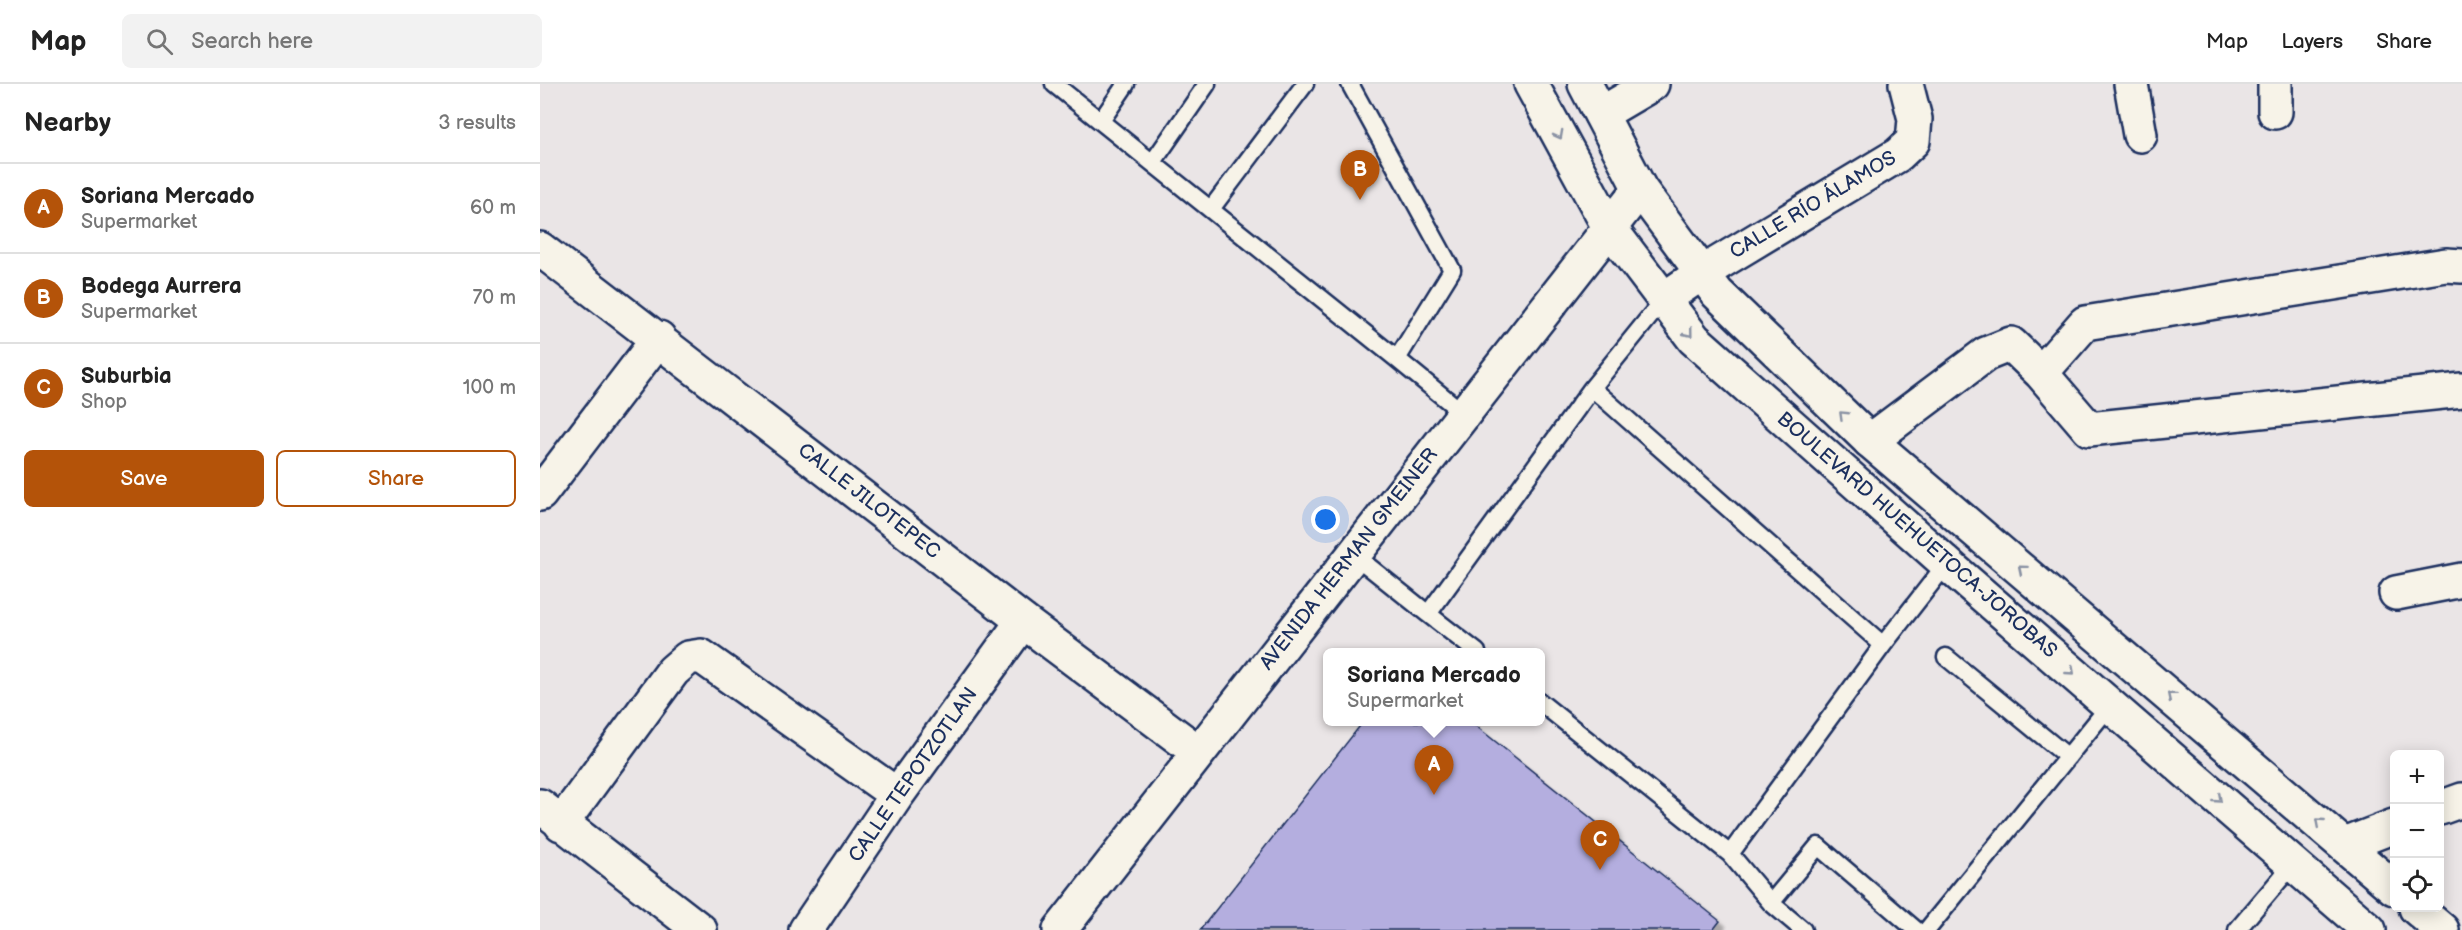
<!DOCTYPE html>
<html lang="en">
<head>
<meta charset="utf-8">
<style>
	:root { --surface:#fff; --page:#f2f2f2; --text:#222; --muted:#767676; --line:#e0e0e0; --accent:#b45309 }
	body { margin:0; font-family:"Balsamiq Sans",sans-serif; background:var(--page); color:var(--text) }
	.controls { position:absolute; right:18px; bottom:18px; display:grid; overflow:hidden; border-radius:9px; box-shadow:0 3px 15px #0003 }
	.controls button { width:54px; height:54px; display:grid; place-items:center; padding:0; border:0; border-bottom:2px solid var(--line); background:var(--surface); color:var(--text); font:30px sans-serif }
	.you { position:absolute; left:786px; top:436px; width:21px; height:21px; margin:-15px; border:4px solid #fff; border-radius:50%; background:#1a73e8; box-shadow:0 0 0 9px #1a73e833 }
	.badge { display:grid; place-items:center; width:39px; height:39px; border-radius:50%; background:var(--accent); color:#fff; font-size:20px; font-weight:700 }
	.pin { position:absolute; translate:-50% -50px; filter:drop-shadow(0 2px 3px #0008) }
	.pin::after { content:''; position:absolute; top:32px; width:21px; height:18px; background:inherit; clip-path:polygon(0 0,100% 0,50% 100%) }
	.popup { position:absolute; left:783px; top:564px; width:222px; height:78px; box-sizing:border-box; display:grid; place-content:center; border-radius:9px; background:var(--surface); filter:drop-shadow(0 2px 4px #0005); font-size:20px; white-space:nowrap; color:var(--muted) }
	.popup b { font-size:22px; color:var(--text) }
	.popup::after { content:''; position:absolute; left:50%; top:100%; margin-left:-12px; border:12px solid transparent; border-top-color:var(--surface) }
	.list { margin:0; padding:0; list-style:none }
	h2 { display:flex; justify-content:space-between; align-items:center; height:78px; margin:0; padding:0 24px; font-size:26px }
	h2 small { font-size:20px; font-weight:400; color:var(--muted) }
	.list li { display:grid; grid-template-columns:39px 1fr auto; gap:18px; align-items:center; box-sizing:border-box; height:90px; padding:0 24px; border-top:2px solid var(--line) }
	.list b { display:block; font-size:22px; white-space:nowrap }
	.list p { margin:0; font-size:20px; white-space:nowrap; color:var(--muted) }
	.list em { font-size:20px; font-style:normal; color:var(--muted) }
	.actions { display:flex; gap:12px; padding:18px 24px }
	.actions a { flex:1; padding:14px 0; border:2px solid var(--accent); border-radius:9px; text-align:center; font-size:21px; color:var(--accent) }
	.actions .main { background:var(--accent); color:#fff }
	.icon { flex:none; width:33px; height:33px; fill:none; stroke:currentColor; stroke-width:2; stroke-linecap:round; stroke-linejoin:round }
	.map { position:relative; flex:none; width:1922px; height:846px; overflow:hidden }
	header { display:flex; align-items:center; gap:36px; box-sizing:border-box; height:84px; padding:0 30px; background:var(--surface); border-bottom:2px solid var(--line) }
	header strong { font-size:28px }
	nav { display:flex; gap:33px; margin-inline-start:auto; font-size:21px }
	.search { width:420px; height:54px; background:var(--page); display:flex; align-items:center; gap:15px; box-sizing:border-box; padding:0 21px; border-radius:9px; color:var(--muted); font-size:22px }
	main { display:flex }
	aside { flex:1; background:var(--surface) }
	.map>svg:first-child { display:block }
	.building { fill:#b4aedf; stroke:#1b2f5e; stroke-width:1.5; filter:url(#shadow) }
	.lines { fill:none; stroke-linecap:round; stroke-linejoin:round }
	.lane-casing { stroke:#1b2f5e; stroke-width:21 }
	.street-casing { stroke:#1b2f5e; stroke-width:38 }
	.secondary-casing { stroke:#1b2f5e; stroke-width:38 }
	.lane { stroke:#f7f3e8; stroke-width:16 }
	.street { stroke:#f7f3e8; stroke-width:33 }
	.secondary { stroke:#f7f3e8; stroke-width:33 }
	.oneway { stroke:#8991a3 }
	.labels { text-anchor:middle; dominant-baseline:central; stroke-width:5; stroke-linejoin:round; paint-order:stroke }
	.street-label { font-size:20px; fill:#1b2f5e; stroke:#f7f3e8 }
</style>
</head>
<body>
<header>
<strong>Map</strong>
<div class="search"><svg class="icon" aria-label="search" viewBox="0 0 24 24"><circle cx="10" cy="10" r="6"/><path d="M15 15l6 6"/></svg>Search here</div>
<nav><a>Map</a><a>Layers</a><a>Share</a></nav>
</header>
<main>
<aside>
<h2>Nearby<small>3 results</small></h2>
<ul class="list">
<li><span class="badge">A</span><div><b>Soriana Mercado</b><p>Supermarket</p></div><em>60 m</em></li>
<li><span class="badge">B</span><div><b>Bodega Aurrera</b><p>Supermarket</p></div><em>70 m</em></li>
<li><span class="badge">C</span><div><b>Suburbia</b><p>Shop</p></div><em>100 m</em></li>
</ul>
<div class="actions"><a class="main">Save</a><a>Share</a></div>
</aside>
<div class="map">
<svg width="1922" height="846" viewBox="0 0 1922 846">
	<defs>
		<filter id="shadow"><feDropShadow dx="5.5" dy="5.5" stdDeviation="1.5" flood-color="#0004"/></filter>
	</defs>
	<rect width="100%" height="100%" fill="#eae5e6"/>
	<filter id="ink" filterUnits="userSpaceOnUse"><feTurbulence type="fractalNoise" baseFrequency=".0167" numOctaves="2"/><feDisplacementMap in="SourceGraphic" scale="12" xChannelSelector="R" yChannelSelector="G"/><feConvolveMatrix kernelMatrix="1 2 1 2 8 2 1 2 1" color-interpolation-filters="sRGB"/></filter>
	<g filter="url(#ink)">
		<path class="building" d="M823,638H931L1180,837L1173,846H660Z"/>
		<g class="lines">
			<g class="lane-casing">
				<path id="lane" d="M514,0L857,275L912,186L810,0
					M561,37L586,0
					M613,78L667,0
					M671,125L765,0
					M857,275L923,329
					M1052,304L1343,561
					M813,470L888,530
					M937,568L888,530L1052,304L1124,215
					M1406,573L1528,673
					M1000,618L1190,770L1343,561L1407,479
					M1190,770L1231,819
					M1263,846L1231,819L1278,762L1376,846
					M1387,846L1570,621
					M1697,846L1753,780"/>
			</g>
			<g class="street-casing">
				<path id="street" d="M1591,0L1600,51
					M1735,0V28
					M1061,30L1112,0
					M0,165L483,537L658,668
					M1124,215L1162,189L1358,71L1373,57L1375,35L1366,0
					M1501,289L1545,239L1906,181L1922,182
					M1330,357L1446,270L1471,260L1501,289L1549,345L1922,306
					M0,410L119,254
					M1856,509L1922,496
					M0,722L160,846
					M1900,724L1922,716
					M21,740L133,587L148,574L161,572L357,711
					M1805,761L1854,742
					M266,846L357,711L483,537
					M520,846L1100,105"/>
			</g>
			<g class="secondary-casing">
				<path id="secondary" d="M991,0L1069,143L1154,255L1415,487L1829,846
					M1045,0L1100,105L1177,209L1330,357L1854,804
					M1876,824L1902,846"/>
			</g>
			<use href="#lane" class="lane"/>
			<use href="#street" class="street"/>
			<use href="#secondary" class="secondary"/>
		</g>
		<defs><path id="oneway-chevron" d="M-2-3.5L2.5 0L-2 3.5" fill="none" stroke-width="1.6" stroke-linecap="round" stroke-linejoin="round" transform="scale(1.5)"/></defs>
		<g class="oneway">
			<use href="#oneway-chevron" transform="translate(1019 51) rotate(62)"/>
			<use href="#oneway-chevron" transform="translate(1149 249) rotate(51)"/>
			<use href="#oneway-chevron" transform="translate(1303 331) rotate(-136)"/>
			<use href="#oneway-chevron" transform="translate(1482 485) rotate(-140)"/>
			<use href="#oneway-chevron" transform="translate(1531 587) rotate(41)"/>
			<use href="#oneway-chevron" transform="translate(1631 612) rotate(-140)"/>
			<use href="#oneway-chevron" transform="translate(1678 715) rotate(41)"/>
			<use href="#oneway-chevron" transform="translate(1779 738) rotate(-139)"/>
		</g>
	</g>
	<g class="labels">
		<g class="street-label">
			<text transform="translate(1273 121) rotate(-31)">CALLE RÍO ÁLAMOS</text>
			<text transform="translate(329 417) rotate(38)">CALLE JILOTEPEC</text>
			<text transform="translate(1377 451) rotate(41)">BOULEVARD HUEHUETOCA-JOROBAS</text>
			<text transform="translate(809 475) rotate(-52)">AVENIDA HERMAN GMEINER</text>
			<text transform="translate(373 691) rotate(-55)">CALLE TEPOTZOTLAN</text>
		</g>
	</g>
</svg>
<div class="controls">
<button>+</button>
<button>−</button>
<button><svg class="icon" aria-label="locate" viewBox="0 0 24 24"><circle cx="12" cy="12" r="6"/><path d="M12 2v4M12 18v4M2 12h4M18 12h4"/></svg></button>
</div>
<div class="you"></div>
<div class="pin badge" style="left:894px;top:711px">A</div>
<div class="popup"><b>Soriana Mercado</b>Supermarket</div>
<div class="pin badge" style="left:820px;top:116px">B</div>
<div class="pin badge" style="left:1060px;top:786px">C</div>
</div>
</main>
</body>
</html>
